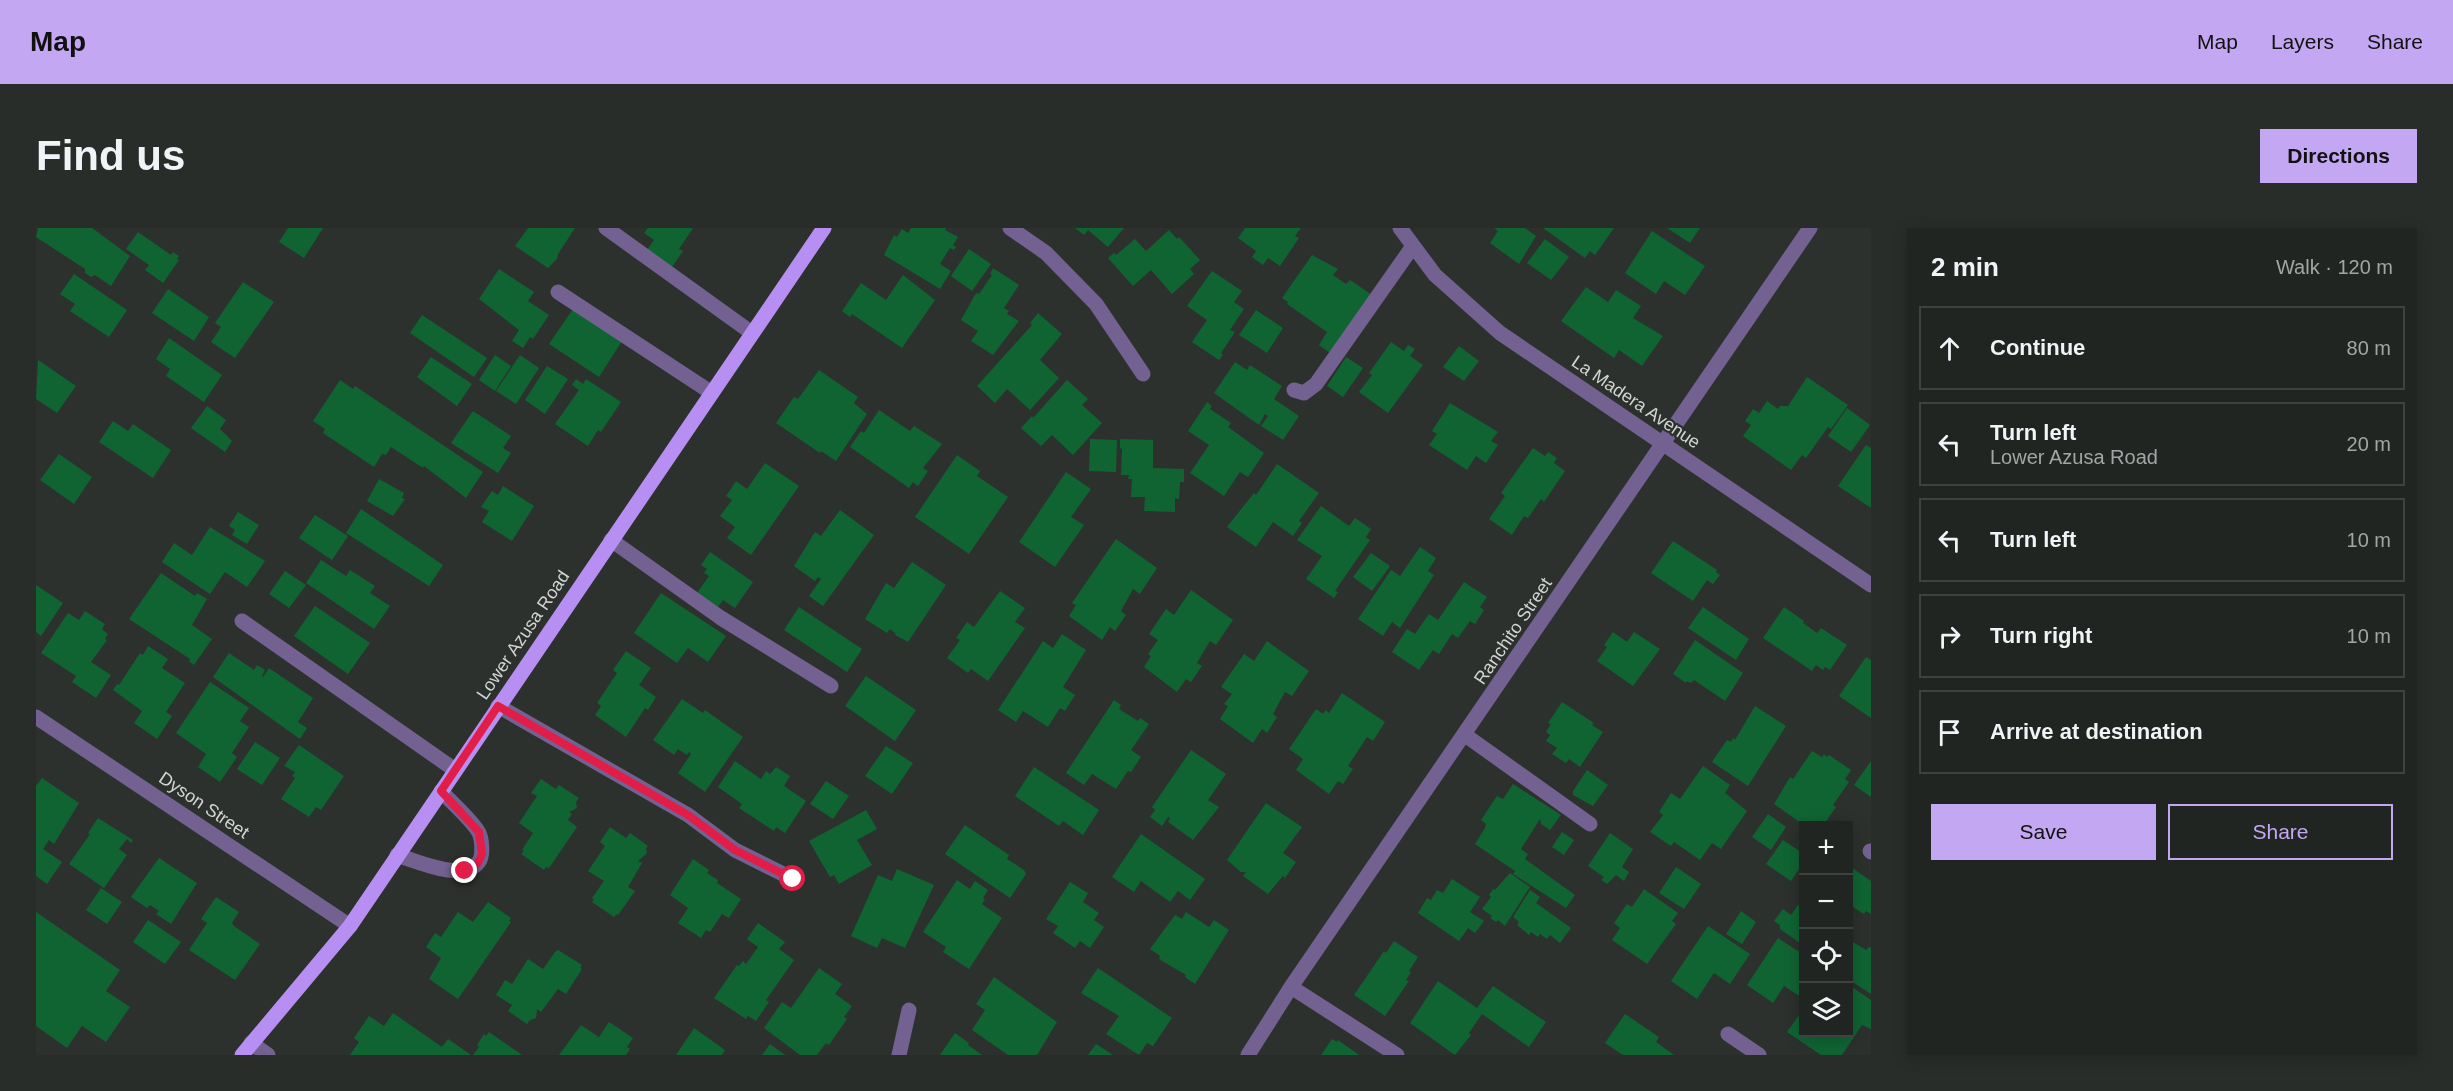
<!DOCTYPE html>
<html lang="en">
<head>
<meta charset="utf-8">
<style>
	:root { --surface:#212522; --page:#292d2a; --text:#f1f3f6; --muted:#a2a5a5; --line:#3e4240; --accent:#c3a7f2 }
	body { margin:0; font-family:Helvetica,sans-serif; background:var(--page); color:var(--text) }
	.controls { position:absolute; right:18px; bottom:18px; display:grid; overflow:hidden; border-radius:0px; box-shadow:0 3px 15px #0003 }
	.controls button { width:54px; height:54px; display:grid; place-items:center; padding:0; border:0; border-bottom:2px solid var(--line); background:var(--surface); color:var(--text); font:30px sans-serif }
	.stop { position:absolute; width:18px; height:18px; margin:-14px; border:4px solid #e11d48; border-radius:50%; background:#fff }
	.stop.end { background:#e11d48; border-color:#fff; box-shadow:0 2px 6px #0008 }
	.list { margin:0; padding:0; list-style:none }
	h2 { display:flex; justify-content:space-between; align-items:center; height:78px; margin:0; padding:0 24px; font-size:26px }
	h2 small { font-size:20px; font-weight:400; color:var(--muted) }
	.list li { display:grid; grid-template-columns:39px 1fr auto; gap:18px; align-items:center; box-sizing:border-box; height:84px; margin:0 12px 12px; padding:0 12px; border:2px solid var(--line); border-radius:0px }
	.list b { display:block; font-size:22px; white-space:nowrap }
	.list p { margin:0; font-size:20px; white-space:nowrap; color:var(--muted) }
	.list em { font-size:20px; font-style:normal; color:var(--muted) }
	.actions { display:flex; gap:12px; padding:18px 24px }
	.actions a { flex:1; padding:14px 0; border:2px solid var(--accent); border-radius:0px; text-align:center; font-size:21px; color:var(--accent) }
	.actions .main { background:var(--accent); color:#111 }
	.icon { flex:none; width:33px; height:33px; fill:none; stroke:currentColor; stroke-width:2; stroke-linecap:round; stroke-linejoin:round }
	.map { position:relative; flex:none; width:1835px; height:827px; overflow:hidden; border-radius:0px }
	header { display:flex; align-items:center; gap:36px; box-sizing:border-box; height:84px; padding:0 30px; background:var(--accent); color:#111 }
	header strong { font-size:28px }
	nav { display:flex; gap:33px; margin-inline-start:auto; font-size:21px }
	.intro { display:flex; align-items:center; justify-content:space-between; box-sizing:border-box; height:144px; padding:0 36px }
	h1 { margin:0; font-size:42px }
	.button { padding:15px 27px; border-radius:0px; background:var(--accent); color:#111; font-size:21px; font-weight:700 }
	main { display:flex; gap:36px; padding:0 36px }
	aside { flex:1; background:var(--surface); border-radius:0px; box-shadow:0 3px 15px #0003 }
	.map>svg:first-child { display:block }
	.building { fill:#106432 }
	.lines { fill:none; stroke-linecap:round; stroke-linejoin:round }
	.minor { stroke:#736191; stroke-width:15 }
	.major { stroke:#b78ff2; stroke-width:15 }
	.route { stroke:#e11d48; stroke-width:8 }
	.labels { text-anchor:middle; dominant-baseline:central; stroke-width:4.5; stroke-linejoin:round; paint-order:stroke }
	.street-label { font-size:18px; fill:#d1d5d2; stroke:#2c312d }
</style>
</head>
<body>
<header>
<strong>Map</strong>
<nav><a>Map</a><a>Layers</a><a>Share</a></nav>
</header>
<div class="intro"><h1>Find us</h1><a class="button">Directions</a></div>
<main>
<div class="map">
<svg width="1835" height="827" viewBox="0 0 1835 827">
	<rect width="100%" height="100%" fill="#2c312d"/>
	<path class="building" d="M2,0H56L94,28L75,58L59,47L55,49L49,45V41L0,9Z
		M252,0H287L268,30L243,14Z
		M492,0H539L522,26L521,31L512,40L479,18Z
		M612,0H657L643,21L647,23L636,39L611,22L618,12L608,5Z
		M875,0H910L909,2L922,9L917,17L920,19L918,22L914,20L904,36L915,43L904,61L848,27L858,7L861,9L866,1L872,5Z
		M1039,0H1088L1072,19L1052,2L1048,7Z
		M1209,0H1265L1259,8L1263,10L1244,38L1232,30L1227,37L1216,29L1220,23L1202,10Z
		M1458,0H1489L1500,8L1483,36L1454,15L1462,3Z
		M1507,0H1578L1559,27L1554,23L1549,30Z
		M1631,0H1664L1654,15Z
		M1133,2L1141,11L1143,9L1164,32L1154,41L1158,46L1136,66L1115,42L1097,58L1072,30L1078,25L1080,27L1099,11L1110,23Z
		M1616,3L1669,38L1649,67L1628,53L1620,66L1589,45Z
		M102,4L135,27L137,24L143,28L141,31L143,32L127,55L109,42L113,37L90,21Z
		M1509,11L1533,29L1515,52L1491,35Z
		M933,21L955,36L936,63L915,48Z
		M1276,27L1302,41L1297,47L1310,56L1314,52L1339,69L1298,128L1283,117L1291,104L1251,76L1252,74L1246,70Z
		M957,40L983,57L968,80L973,83L971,86L983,93L957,127L935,113L942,103L925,92L940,65L943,66L956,47L954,46Z
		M463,41L498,64L492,73L513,87L497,111L494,109L487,120L476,113L483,102L443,71Z
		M1176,43L1206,63L1198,74L1208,81L1194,102L1199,104L1185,125L1187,127L1183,132L1156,114L1171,92L1151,78Z
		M38,46L91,82L73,109L34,83L39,76L24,66Z
		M867,47L899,72L866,120L816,86L814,89L806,83L825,55L850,72Z
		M207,54L238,74L199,130L175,114L185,99L179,95Z
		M1550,59L1572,74L1580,62L1605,78L1597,90L1627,108L1606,138L1583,122L1578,130L1525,93Z
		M132,61L173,89L158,113L116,85Z
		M537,81L586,113L563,149L513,116Z
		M1220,82L1247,100L1231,125L1203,107Z
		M1002,85L1026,106L1004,132L1023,150L994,182L971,161L959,175L941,158L996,97L994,95Z
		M386,87L451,130L438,149L374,105Z
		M133,110L186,147L168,174L130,148L134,141L120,131Z
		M1355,114L1368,123L1372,117L1379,121L1374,128L1387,137L1352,185L1323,164L1336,147L1333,145Z
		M1423,118L1443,133L1428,153L1407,139Z
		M459,127L475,138L459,163L443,152Z
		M484,127L503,140L480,176L460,163Z
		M395,129L436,156L421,178L381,149Z
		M1310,129L1327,140L1307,169L1291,158Z
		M2,132L40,158L21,185L0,171Z
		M1199,134L1211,142L1214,137L1246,158L1238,171L1263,188L1247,212L1225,198L1232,188L1229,186L1223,197L1178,165Z
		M511,138L532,151L509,186L489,172Z
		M783,142L822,169L818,175L831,186L800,233L785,223L784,225L740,195L758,169L762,171Z
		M1771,149L1812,177L1795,201L1792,199L1770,230L1766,227L1755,242L1707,208L1715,197L1709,193L1717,181L1723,185L1731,173L1742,181L1744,178H1752Z
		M540,151L547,156L550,151L585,174L565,204L562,202L552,218L519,196L543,162L536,157Z
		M304,152L317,161L319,158L447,244L430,270L388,238L387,240L355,219L350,227L346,226L338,239L287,205L289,201L277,193Z
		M1031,152L1052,171L1046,177L1066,195L1037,227L1016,207L1005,218L985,200L996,188L997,190Z
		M1171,174L1176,178L1174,181L1195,195L1192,199L1228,225L1212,249L1204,244L1188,268L1154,245L1173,217L1152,203Z
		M1414,175L1462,204L1455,213L1462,217L1450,235L1440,228L1431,242L1393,217L1401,206L1396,203Z
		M171,178L190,192L184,201L196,213L189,224L155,200Z
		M1811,180L1834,197L1815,224L1792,208Z
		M843,182L874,203L878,198L906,216L887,240L892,243L882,258L877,254L873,260L814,219L825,203L828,205Z
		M437,183L475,208L467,220L475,225L462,245L415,215Z
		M77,193L92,203L97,196L135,222L117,250L63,214Z
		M1054,211L1081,212L1080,244L1053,243Z
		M1084,211L1117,212V240L1148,241V254H1144L1143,271L1139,270V284L1108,283L1109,269H1095L1096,251H1092L1093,247H1085L1086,220L1084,221Z
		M1830,217L1835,220V280L1802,258Z
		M1497,220L1509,228L1512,224L1521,230L1518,235L1529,243L1508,274L1505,271L1492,290L1488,288L1476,307L1453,291L1469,268L1465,265Z
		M23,226L56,249L38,276L4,252Z
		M921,227L944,243L941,248L972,269L933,326L879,289Z
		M729,235L763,258L715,327L691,310L699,299L684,288L696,272L690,268L700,253L711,261Z
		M1241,236L1283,265L1263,293L1266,295L1257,308L1237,294L1220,319L1191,299L1218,265L1220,267Z
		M1030,244L1055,261L1035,289L1048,297L1019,339L983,314Z
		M343,251L368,265L366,270L369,271L357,288L331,273Z
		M467,258L498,278L476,313L446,294L453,283L445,279L456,263L462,267Z
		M1285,278L1313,298L1319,290L1335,301L1330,309L1334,312L1299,363L1302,364L1298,370L1270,351L1286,328L1261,312Z
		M325,281L407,337L393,358L310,305Z
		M804,282L838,307L787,378L773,368L785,351L782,349L779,353L758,338L779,304L785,308Z
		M202,284L223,297L211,316L196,307L199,302L193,298Z
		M279,287L312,308L296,332L263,310Z
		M174,299L229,333L211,359L189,344L174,366L126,334L138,315L156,327Z
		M1080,311L1121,340L1104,366L1097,361L1085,383L1090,387L1079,403L1074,399L1066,412L1033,388L1040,377L1036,375Z
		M1637,313L1681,342L1680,344L1684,347L1677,356L1671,352L1657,373L1615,345Z
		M1384,319L1400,330L1392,343L1398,347L1364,400L1356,394L1347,408L1322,391L1355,342L1364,348Z
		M674,324L717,354L699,380L687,372L682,379L661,365L673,348L668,345L671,341L665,337Z
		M1335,325L1354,338L1336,363L1317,349Z
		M285,332L310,348L314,342L339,358L334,365L354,378L338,401L270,355Z
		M876,334L910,357L872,414L859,407L860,406L854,401L851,405L829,391L850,355L858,360Z
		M249,343L270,357L253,380L233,366Z
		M125,345L159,368L161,365L171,371L156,397L176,411L158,437L153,433L154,431L93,391Z
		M1428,354L1451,369L1444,379L1448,382L1439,396L1434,393L1422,410L1416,406L1403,426L1397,422L1383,442L1356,424L1371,401L1379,406L1393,386L1402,392Z
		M0,357L27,375L5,408L0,404Z
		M1155,362L1197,392L1180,417L1174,413L1161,435L1166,438L1155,454L1150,451L1141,464L1108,439L1115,428L1112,426L1122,412L1113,406L1130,381L1138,387Z
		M964,363L989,380L979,394L989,400L952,453L935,441L932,445L911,430L924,412L920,410L931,394L938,399Z
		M625,365L690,408L672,434L652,420L641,435L598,405Z
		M279,378L334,415L312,446L258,408Z
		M763,379L826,421L811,444L748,402Z
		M1667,379L1713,411L1700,432L1652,400Z
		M1748,379L1768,393L1767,395L1781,405L1785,400L1811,417L1794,442L1789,439L1787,442L1780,437L1776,443L1727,410Z
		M49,383L69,396L66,401L72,406L69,411L71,412L55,434L75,447L60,470L36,454L40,448L5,425L32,385L43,392Z
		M1577,404L1591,414L1598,404L1624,421L1597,458L1561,433L1571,419L1568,417Z
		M1026,406L1050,422L1027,459L1039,467L1029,483L1024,480L1012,499L987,483L980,494L962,482L1007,413L1017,420Z
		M1659,412L1707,445L1689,473L1658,452L1655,455L1651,453L1650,455L1637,446Z
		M1231,413L1273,443L1256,468L1249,464L1237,486L1241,489L1231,505L1226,501L1217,515L1184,491L1192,478L1188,476L1196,466L1185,459L1208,426L1218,433Z
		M112,418L132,431L126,440L149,455L130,484L136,488L121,511L98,495L106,483L77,462L81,456L83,457L104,425L107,427Z
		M590,423L615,440L603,457L620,469L612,482L609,480L590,509L559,487L565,478L561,475L581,445L577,442Z
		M193,425L218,442L221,437L229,442L226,448L227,449L233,440L277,470L262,494L271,500L264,511L177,449Z
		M1830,429L1835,432V490L1803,468Z
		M830,448L880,482L859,513L809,478Z
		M174,454L213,480L204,493L213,499L196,525L201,529L184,554L162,539L170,526L140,505Z
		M1306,465L1349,494L1337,513L1331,509L1312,538L1317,541L1307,556L1302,553L1293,566L1260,542L1267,531L1253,521L1280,481L1287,486L1290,482L1293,485Z
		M646,471L667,485L669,482L707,509L669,564L642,545L655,526L653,524L651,527L642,521L638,527L617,512Z
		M1078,472L1085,477L1083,481L1102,493L1104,490L1113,496L1095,522L1105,529L1095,544L1092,543L1080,561L1056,546L1048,557L1030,545Z
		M1526,474L1558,495L1556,497L1567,504L1544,539L1533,531L1530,535L1516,526L1521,520L1510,513L1514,507L1510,504L1515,496L1512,495Z
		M1719,478L1750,498L1712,558L1676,534L1691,512L1695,514L1697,510L1699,512Z
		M219,514L244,530L226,557L201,541Z
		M263,517L308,548L285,582L280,579L273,589L245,571L259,550L256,548L259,544L248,538Z
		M850,518L877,535L856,566L829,548Z
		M1155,522L1190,546L1172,572L1183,579L1157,612L1132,594L1134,590L1132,589L1126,598L1114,589L1119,582L1116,579Z
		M1776,523L1786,529L1788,526L1791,529L1793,527L1815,542L1809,551L1813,554L1797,577L1800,579L1787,598H1769L1738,576L1754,549L1757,551Z
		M699,533L725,551L730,543L734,546L740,539L754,548L748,558L770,573L749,605L740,599L738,603L703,580L706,576L682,559Z
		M1835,533V569L1818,557Z
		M1667,538L1694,557L1689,565L1711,583L1685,621L1676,615L1664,632L1638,614L1635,618L1614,604L1627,587L1623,584L1635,565L1644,571Z
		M998,539L1063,582L1047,607L1027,593L1023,598L979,568Z
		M1551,542L1572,557L1557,578L1537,567V563Z
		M6,550L43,575L18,616L13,612L7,621L26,634L11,656L0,648V558Z
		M505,551L520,561L523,557L543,570L540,574L541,580L533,584L536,586L532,592L541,599L513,640L510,639L508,642L485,626L488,623L486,622L497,605L483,595L501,568L495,565Z
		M790,553L813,568L797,591L774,576Z
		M1477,556L1525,587L1514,602L1505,596L1504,591L1485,621L1492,626L1489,631L1539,667L1530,680L1477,646L1479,643L1439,616L1449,600L1450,596L1445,592L1461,568L1467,571Z
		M1230,575L1266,599L1247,625L1260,634L1249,650L1247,648L1232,666L1207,648L1210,644H1205L1191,632Z
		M830,582L841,601L821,612L836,637L803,656L798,647L794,649L773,613Z
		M1732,586L1750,599L1735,622L1716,609Z
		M62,590L97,612L95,615L91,611L83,621L91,627L68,660L33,636L54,606L52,605Z
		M929,597L973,627L971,631L988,642L990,646L974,670L909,626Z
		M574,599L590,610L594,605L612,618L610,620L611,625L602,633L606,635L592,659L599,663L582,687L581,686L578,689L556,674L558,671L556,670L568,653L552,643L569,618L564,614Z
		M1526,604L1538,612L1528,627L1516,619Z
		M1574,605L1597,621L1586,639L1593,644L1588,653L1580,647L1571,656L1565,652L1568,649L1552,638Z
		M1105,606L1169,651L1154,672L1142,663L1134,674L1105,653L1098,664L1076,649Z
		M1747,612L1768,626V634L1755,653L1730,636Z
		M123,630L161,655L135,696L120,686L123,683L114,677L111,680L95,669Z
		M657,631L673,642L671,645L682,652L681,655L705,671L693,690L686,686L674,704L670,702L665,710L642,695L652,680L634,667Z
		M1812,637L1835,653V686L1830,683L1828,686L1812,676Z
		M1640,639L1665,656L1648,681L1623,665Z
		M861,641L898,657L869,720L846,710L841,720L815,708L842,647L856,653Z
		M1474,645L1494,659L1469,698L1462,692L1460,694L1454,690L1456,688L1446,681L1455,669L1453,667L1457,661L1459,662Z
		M1416,651L1444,669L1434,684L1448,693L1439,705L1432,700L1423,713L1382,685L1391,670L1395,672L1401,662L1407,665Z
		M921,652L934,661L939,653L952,662L947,670L949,671L946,676L966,690L933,741L907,724L910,719L887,704Z
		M1034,654L1052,665L1047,674L1063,685L1058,692L1068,699L1054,720L1044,713L1039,720L1017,705L1022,698L1010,691Z
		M65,660L86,674L71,696L50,682Z
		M1608,661L1642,685L1636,693L1640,696L1611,736L1576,712L1584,700L1578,695L1591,676L1596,679Z
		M1494,662L1504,669L1500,675L1535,700L1524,715L1514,707L1511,711L1504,706L1502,709L1495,704L1493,707L1481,697L1483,694L1477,689Z
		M180,669L203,684L196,695L198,698L224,716L199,752L153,722L171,695L165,691Z
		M452,674L475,690L473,693L475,694L422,771L393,751L405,730L390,719L399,705L405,709L422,684L437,694Z
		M1762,677L1768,681V718L1744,701V697L1738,693L1747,681L1755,687Z
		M1705,683L1720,694L1706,716L1690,706Z
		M0,684L84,742L70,763L94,779L70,814L46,798L31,820L0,798Z
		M1150,684L1173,699L1178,692L1193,702L1159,756L1149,749L1150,747L1126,733L1123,730L1124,728L1114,721L1139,687L1146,691Z
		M112,692L145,714L129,736L97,714Z
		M722,695L749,714L743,721L758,732L730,772L733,774L720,793L712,788L710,791L678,770L701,737L703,738L707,733L710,736L722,719L711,711Z
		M1672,698L1714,726L1694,756L1678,745L1661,771L1635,753Z
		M1742,710L1768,727V771L1748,758L1737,775L1711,757Z
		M1812,711L1830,722L1833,719L1835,720V766L1812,751Z
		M1358,713L1382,729L1373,743L1375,744L1370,752L1373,753L1349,788L1318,767L1348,723L1350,725Z
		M522,722L546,737L544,740L546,741L530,766L522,761L505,784L501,781L500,790L494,792L491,796L472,783L476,777L460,767L469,752L476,756L492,731L507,741L519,724Z
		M783,740L806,756L799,766L816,778L808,789L811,791L793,817L790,815L781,827H764L728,800L746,774L755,780Z
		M1062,740L1136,790L1117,818L1111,815L1103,827L1070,806L1083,788L1045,765Z
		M958,749L1021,794L1001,827H972L936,802L949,782L940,776Z
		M1402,753L1441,780L1457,758L1510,794L1493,819L1446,786L1433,805L1435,807L1419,827L1374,795Z
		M1816,759L1835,772V801L1826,797L1806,827H1785L1751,804L1766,783L1768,804H1812V764Z
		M357,785L406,819L412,811L435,827H314L323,814L318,810L333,788L348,798Z
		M1589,786L1623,809L1620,814L1638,827H1587L1569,815Z
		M573,794L597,810L591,819L594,821L590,827H523L545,797L563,809Z
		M658,800L689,822L686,827H640Z
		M453,804L486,827H437L443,819L441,817L448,806L450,808Z
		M919,805L933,815L932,817L946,827H904Z
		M1296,811L1301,814L1302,812L1323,827H1285Z
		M734,816L749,827H726Z
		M1060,816L1077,827H1052Z"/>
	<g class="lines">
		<path class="minor" d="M570,0L716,105
			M974,0L1010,25L1060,76L1107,146
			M1364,0L1399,47L1464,105L1835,357
			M522,64L676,165
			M1258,162L1268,165L1280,156L1377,18
			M575,312L685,390L795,458
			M206,393L419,542
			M462,478L652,587L699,622L757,651
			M0,489L314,698
			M1429,507L1554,596
			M1834,623L1835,624
			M361,627C380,633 431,656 444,632C447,625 446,611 443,605C438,594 414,573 405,563
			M1255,759L1361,827
			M1692,806L1723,827
			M215,815L232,827
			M863,827L873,782
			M1212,827L1255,759L1774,0"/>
		<path class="major" d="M206,827L314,698L788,0"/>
	</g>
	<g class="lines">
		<path class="route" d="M429,643L442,635L446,626L443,604L405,563L462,478L652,587L699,622L757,651"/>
	</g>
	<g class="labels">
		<g class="street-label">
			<text transform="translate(1600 174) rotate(34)">La Madera Avenue</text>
			<text transform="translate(1477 403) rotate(-56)">Ranchito Street</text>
			<text transform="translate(487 407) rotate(-56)">Lower Azusa Road</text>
			<text transform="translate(168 577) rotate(34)">Dyson Street</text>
		</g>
	</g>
</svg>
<div class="controls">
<button>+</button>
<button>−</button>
<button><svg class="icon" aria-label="locate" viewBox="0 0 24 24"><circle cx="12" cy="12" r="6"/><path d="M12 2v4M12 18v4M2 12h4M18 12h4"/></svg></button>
<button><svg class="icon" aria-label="layers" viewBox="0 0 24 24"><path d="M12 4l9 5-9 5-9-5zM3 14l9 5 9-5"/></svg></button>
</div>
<div class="stop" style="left:757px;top:651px"></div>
<div class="stop end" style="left:429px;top:643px"></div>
</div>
<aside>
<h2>2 min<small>Walk · 120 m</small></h2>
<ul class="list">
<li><svg class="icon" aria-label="ahead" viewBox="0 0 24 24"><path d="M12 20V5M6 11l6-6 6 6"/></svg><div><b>Continue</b></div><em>80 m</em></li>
<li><svg class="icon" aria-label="left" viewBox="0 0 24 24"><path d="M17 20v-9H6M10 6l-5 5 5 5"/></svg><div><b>Turn left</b><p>Lower Azusa Road</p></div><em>20 m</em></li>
<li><svg class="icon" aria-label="left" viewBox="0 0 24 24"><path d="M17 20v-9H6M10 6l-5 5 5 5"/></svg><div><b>Turn left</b></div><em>10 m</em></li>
<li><svg class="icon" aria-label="right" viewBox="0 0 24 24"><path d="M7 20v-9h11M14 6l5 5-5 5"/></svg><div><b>Turn right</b></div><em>10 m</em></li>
<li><svg class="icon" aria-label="arrive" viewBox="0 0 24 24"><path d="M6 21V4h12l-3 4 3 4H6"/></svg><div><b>Arrive at destination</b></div></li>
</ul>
<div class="actions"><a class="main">Save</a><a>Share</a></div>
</aside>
</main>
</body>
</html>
